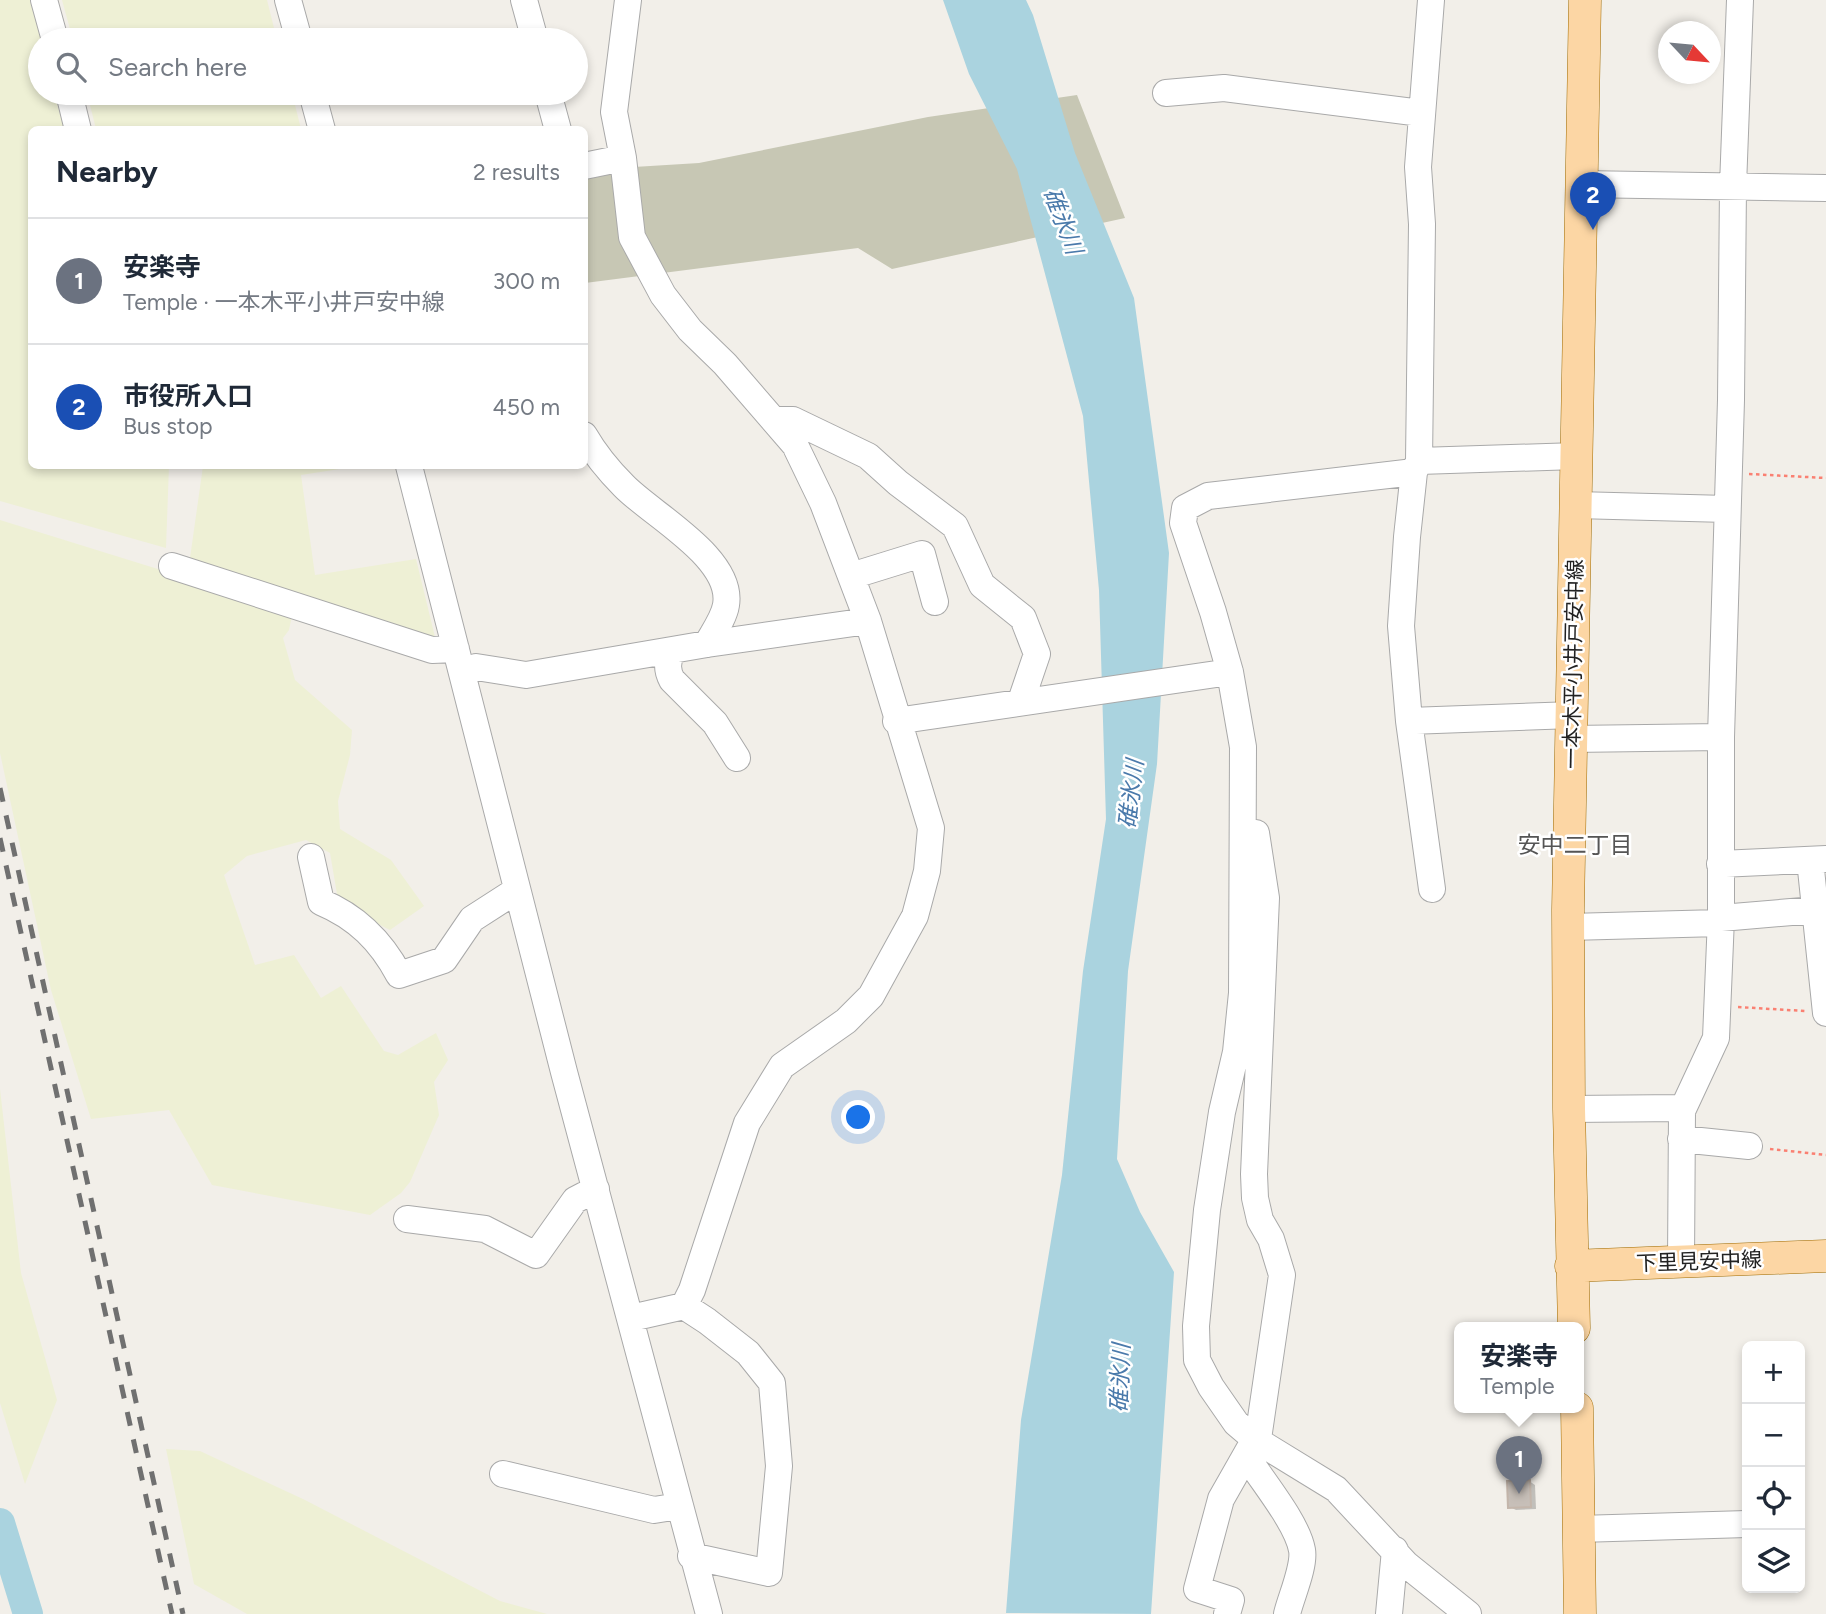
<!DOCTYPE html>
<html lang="en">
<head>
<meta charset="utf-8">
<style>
	:root { --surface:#fff; --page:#f2f2f3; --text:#1f2937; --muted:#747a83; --line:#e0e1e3; --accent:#d40000 }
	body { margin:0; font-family:Figtree,"Noto Sans JP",sans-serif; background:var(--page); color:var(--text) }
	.controls { position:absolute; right:21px; bottom:21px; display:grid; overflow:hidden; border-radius:10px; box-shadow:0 4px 10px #0003 }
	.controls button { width:63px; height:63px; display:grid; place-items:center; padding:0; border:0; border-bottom:2px solid var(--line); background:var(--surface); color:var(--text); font:35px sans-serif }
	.compass { position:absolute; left:1658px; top:21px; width:63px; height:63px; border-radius:50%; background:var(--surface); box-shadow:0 4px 10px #0003; rotate:116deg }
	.you { position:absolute; left:859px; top:1118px; width:24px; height:24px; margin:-18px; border:5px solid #fff; border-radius:50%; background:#1a73e8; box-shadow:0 0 0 10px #1a73e833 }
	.badge { display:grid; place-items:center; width:46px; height:46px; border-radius:50%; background:var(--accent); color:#fff; font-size:23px; font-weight:700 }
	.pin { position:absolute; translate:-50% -58px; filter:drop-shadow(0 2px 4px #0008) }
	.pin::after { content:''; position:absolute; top:37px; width:24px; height:21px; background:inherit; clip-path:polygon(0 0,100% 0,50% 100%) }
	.popup { position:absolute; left:1454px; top:1322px; width:130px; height:91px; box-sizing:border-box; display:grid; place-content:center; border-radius:10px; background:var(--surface); filter:drop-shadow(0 2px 5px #0005); font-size:23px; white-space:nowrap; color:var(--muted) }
	.popup b { font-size:26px; color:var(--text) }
	.popup::after { content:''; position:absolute; left:50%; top:100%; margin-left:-14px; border:14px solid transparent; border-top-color:var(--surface) }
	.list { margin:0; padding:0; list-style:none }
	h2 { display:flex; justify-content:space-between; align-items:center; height:91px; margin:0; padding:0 28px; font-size:30px }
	h2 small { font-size:23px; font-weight:400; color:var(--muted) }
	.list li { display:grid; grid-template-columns:46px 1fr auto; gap:21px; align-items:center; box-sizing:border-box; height:126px; padding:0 28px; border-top:2px solid var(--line) }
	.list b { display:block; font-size:26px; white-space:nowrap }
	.list p { margin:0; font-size:23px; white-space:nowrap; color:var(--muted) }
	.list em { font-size:23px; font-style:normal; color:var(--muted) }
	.icon { flex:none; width:38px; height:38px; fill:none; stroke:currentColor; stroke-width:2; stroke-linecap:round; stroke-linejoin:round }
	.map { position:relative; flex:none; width:1826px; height:1614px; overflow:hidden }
	.search { position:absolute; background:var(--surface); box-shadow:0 4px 10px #0003; left:28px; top:28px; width:560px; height:77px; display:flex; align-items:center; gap:18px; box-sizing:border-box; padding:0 24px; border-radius:38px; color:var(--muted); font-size:26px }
	.panel { position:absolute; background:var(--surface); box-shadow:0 4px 10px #0003; left:28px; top:126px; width:560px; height:343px; border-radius:10px }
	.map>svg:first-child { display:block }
	.construction { fill:#c7c7b4 }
	.farmland { fill:#eef0d5 }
	.water { fill:#aad3df }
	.shadow { fill:#0003 }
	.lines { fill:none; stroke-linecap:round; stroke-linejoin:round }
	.river { stroke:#aad3df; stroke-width:30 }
	.building { fill:#c7bfb8; stroke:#c4b6ab; stroke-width:2 }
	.minor-casing { stroke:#a9a9a9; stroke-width:28 }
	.major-casing { stroke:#a06b00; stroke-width:33 }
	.path { stroke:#fa8072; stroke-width:2.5; stroke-dasharray:3.5 3.5; stroke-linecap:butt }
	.minor { stroke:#fff; stroke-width:26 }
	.major { stroke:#fcd6a4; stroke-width:32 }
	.rail { stroke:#707070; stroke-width:5; stroke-dasharray:14 14; stroke-linecap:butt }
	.labels { text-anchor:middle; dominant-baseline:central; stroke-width:5; stroke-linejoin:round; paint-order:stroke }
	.street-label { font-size:21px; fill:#222; stroke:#fff }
	.water-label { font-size:23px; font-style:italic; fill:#4a7aab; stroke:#fff }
	.neighbourhood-label { font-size:23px; fill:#555; stroke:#fff }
</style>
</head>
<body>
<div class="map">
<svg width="1826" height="1614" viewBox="0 0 1826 1614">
	<rect width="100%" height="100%" fill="#f2efe9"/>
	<path class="construction" d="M1077,95L1125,218L892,269L858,248L585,283V170L699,163L928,117Z"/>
	<path class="farmland" d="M0,0H30L41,40L40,93H54L64,129L32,130V466H169L166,548L0,501Z
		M62,0H267L277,40H73Z
		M87,93H292L301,129H96Z
		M203,466H359L301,475L315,575L416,559L435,637L190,558Z
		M0,520L293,611L289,630L283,638L295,680L352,730L350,755L338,801L340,829L391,860L424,906L390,930L362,916L337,894L330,853L306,840L247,856L224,875L255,965L294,955L321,998L341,986L384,1051L398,1055L436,1033L448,1060L434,1082L439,1115L410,1182L401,1193L370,1215L212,1185L169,1110L91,1119L51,990L0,753Z
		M0,1089L21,1273L57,1400L25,1484L0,1403Z
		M166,1449L200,1451L305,1500L500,1601L547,1614H247L194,1584Z"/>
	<path class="water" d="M943,0H1026L1033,15L1075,153L1134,298L1169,553L1157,764L1128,971L1117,1159L1140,1212L1174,1272L1151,1614L1006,1613L1021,1420L1062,1175L1083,971L1106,819L1099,590L1083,416L1017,169L969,74Z"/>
	<path class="shadow" d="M1529,1481L1535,1485L1536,1509L1516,1510L1510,1507Z"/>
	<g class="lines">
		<path class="river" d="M0,1523L28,1614"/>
	</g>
	<path class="building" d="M1530,1480L1531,1507L1508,1508L1507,1481Z"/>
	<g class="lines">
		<g class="minor-casing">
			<path id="minor" d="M44,0L55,40
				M288,0L299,40
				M524,0L535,40
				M628,0L614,112L623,158L632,237L663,295L690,330L725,364L795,445L823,503L868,621L931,828L927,871L915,916L871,996L846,1021L782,1066L747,1123L692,1290L684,1306
				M1431,0L1418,167L1422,224L1419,461L1414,472L1407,537L1401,626L1409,721L1432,889
				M69,93L78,130
				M312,93L322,130
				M548,93L558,130
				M1166,93L1224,88L1421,113
				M584,166L623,158
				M1581,184L1826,188
				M774,420H793L868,456L898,483L955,526L982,585L1023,618L1037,654L1021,701
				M584,435C595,454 609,471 624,486C652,515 734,558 726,605C724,618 713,633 707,644
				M1419,461L1577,456
				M409,466L564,1072L709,1614
				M1414,472L1208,496L1185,508L1183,523L1213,612L1230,672L1243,747L1242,993L1236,1052L1222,1112L1207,1210L1196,1326L1197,1360L1211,1387L1236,1423L1256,1440L1336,1489L1407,1565L1468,1614
				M1576,505L1727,509
				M172,566L432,650L456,649
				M851,576L922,554L935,602
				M671,651C668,663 666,669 672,680L715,723L737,758
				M463,672L476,667L526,675L707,644L868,621
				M896,721L1230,672
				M1409,721L1573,715
				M1571,739L1721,737
				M1256,833L1266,898L1254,1174L1255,1198L1260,1220L1271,1239L1282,1275L1259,1432L1246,1455C1261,1480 1297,1522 1302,1550C1305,1566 1291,1597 1287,1614
				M311,857L321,902C357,917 381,941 399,975L444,960L472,919L517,890
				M1810,860L1826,1013
				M1720,864L1826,859
				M1721,918L1815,910
				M1569,927L1720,923
				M1569,1109L1683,1108
				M1681,1139L1749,1146
				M407,1219L485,1229L536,1255L575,1200L596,1189
				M1681,1262L1682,1111L1716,1038L1721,918V737L1731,400L1733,186L1740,0
				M631,1318L684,1306L707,1321L748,1353L772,1383L779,1466L769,1573L691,1556
				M503,1474L654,1510L679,1506
				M1579,1529L1747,1524
				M1227,1614L1231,1600L1197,1589L1221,1499L1246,1455
				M1389,1614L1395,1550"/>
		</g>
		<g class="major-casing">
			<path id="major" d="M1571,1266L1826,1256
				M1574,1328L1569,1109L1568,910L1585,0
				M1577,1408L1580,1614"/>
		</g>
		<path class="path" d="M1749,474L1826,478
			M1738,1007L1805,1011
			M1770,1149L1826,1155"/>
		<use href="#minor" class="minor"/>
		<use href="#major" class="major"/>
		<path class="rail" d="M0,788L183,1614
			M0,838L172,1614"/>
	</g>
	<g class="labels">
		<g class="street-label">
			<text transform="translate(1573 664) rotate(-89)">一本木平小井戸安中線</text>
			<text transform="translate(1699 1261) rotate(-2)">下里見安中線</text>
		</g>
		<g class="water-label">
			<text transform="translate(1063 221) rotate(69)">碓氷川</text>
			<text transform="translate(1131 794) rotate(-83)">碓氷川</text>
			<text transform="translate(1120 1378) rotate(-88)">碓氷川</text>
		</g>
		<g class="neighbourhood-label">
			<text x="1575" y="845">安中二丁目</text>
		</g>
	</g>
</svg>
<div class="controls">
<button>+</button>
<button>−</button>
<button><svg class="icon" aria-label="locate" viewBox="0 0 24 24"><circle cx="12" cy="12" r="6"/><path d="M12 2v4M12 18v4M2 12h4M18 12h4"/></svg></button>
<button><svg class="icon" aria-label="layers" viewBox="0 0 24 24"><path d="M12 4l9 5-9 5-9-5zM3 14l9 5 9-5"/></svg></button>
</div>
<svg class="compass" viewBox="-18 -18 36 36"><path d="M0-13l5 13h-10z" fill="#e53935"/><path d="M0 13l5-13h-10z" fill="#747a83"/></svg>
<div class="you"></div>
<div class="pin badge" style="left:1519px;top:1494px;background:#6b7280">1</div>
<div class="popup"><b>安楽寺</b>Temple</div>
<div class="pin badge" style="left:1593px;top:230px;background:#1a4fb4">2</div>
<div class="search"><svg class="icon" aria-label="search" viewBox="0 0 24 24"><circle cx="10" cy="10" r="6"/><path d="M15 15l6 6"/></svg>Search here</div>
<section class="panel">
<h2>Nearby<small>2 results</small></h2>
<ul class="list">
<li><span class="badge" style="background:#6b7280">1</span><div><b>安楽寺</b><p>Temple · 一本木平小井戸安中線</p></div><em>300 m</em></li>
<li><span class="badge" style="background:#1a4fb4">2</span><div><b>市役所入口</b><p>Bus stop</p></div><em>450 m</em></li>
</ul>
</section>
</div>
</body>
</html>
